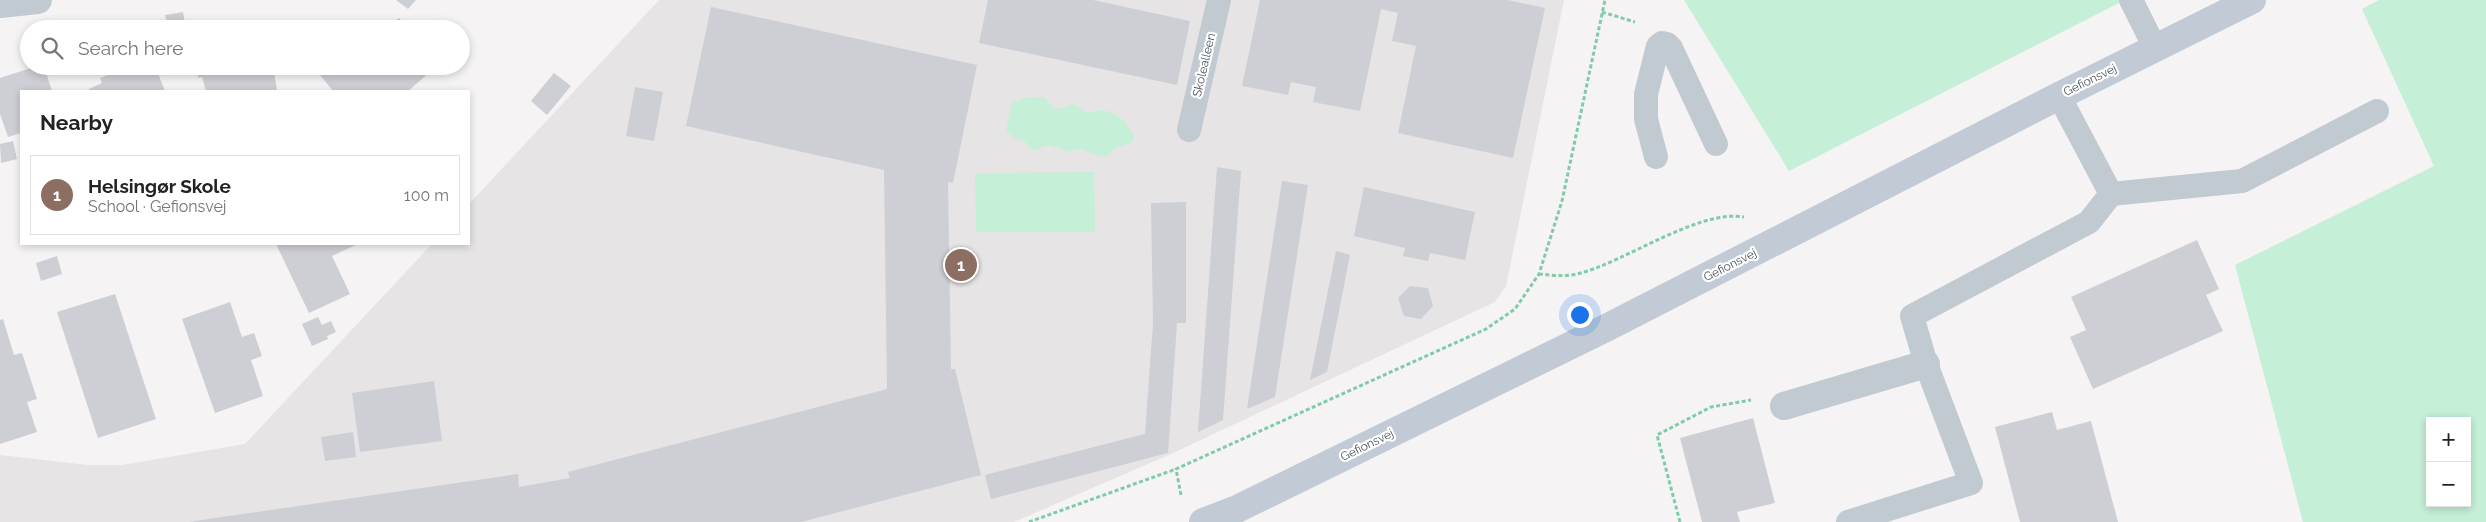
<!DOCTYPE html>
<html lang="en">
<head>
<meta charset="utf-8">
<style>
	:root { --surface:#fff; --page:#f6f6f6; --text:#222; --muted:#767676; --line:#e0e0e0; --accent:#2563eb }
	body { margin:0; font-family:Raleway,sans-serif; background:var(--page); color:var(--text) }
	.controls { position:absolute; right:15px; bottom:15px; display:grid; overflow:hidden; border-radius:0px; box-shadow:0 2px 8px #0003 }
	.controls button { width:45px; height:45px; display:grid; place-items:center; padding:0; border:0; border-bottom:1px solid var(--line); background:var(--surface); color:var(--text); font:25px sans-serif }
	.you { position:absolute; left:1579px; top:314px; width:18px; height:18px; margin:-12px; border:4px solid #fff; border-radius:50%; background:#1a73e8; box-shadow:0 0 0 8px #1a73e833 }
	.badge { display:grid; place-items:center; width:32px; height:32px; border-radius:50%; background:var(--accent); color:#fff; font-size:16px; font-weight:700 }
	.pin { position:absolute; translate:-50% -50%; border:2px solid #fff; box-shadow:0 1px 5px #0006 }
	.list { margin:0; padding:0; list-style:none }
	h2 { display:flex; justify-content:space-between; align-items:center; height:65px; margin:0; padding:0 20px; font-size:21px }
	h2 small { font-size:16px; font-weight:400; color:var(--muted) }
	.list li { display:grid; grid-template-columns:32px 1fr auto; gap:15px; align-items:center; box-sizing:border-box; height:80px; margin:0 10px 10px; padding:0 10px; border:1px solid var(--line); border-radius:0px }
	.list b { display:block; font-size:19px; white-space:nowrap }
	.list p { margin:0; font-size:16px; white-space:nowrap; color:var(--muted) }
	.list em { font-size:16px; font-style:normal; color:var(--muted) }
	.icon { flex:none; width:28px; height:28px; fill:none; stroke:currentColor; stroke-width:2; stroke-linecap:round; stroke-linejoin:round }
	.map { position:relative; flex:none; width:2486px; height:522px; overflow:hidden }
	.search { position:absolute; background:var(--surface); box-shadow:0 2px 8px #0003; left:20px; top:20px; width:450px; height:55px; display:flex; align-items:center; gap:12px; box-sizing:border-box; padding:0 18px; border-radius:28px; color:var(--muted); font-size:19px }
	.panel { position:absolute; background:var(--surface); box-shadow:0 2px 8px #0003; left:20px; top:90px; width:450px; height:155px; border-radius:0px }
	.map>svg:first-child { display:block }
	.education { fill:#e6e4e5 }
	.green { fill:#c5efd7; fill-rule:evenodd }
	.building { fill:#cdcfd5 }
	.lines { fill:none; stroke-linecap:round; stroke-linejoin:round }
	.path { stroke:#7ecca8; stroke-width:3; stroke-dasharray:4 2.5; stroke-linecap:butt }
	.lane { stroke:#c2cad1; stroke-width:24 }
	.street { stroke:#c2cad1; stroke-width:28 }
	.secondary { stroke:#c2cbd5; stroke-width:28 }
	.labels { text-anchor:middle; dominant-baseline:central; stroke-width:4.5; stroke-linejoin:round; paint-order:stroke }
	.street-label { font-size:12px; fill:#4b5560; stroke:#fff }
</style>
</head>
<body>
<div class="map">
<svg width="2486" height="522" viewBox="0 0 2486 522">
	<rect width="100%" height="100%" fill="#f5f3f3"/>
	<path class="education" d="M659,0H1564L1506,286L1495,302L1171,454L1014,522H0V455L88,465H122L245,444L432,244H469V204Z"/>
	<path class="green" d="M1684,0H2125L1789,171Z
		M2379,0H2486V522H2303L2235,265L2434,166L2362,9ZM2430,421H2467V503H2430Z
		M1028,97H1044L1054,108L1061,109L1072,103L1086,112C1092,113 1097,110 1102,110C1118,112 1129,124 1134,138L1131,143L1115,148L1106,157L1076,148L1070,152L1049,145L1036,150L1029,148L1024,140L1014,138L1006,131L1012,102Z
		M1094,172L1095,232H976L975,173Z"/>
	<path class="building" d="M396,0H416L408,9Z
		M988,0H1093L1190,21L1177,85L979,43Z
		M1260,0H1508L1545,8L1513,158L1398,133L1416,46L1392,41L1398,13L1381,9L1360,111L1313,102L1316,87L1291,82L1288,95L1242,86Z
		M711,7L977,65L953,183L948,182L951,369H955L981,475L801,522H188L518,474L519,487L570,478L568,472L887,389L884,170L686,126Z
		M183,12L186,29H168L165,15Z
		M399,18L408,29H385Z
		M37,66H44L52,91H21V133L8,137L0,114V78Z
		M133,66H155L165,91H90L89,89L102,83L100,78Z
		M197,66H273L277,90L206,91L202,77L198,78Z
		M319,66H437L408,91H333L315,69Z
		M554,73L571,86L547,115L531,101Z
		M635,87L663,92L654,141L626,136Z
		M13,141L17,159L1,163L0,144Z
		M1217,167L1241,171L1223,420L1198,432Z
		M1282,181L1308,185L1275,397L1247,409Z
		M1364,187L1475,212L1465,260L1430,253L1428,261L1403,256L1405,248L1354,236Z
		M1186,202V323H1177L1168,453L991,499L985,475L1145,434L1153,323L1151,203Z
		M2197,240L2219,289L2206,295L2223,331L2093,389L2070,337L2086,330L2071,297Z
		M276,244H358L332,256L350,294L309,313Z
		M1336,251L1350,255L1327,372L1310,380Z
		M57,256L62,274L41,281L36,263Z
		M1410,286L1428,288L1433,306L1421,319L1404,316L1398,298Z
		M115,294L156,419L98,438L57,312Z
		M230,302L242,337L254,333L262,356L251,360L263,396L215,413L182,319Z
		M318,317L322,325L331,321L336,332L327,336L328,339L312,346L302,324Z
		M3,319L14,355L22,353L37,399L27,402L37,432L0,444V320Z
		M434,381L442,441L360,452L352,393Z
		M2052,412L2057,430L2091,421L2118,522H2020L1995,427Z
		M1753,418L1775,503L1737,512L1740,522H1702L1680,438Z
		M353,432L356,457L325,461L321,437Z"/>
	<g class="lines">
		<path class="path" d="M1602,12L1635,22
			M1539,274C1551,275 1565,277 1577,274C1624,263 1698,209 1744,217
			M1181,495L1176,469L1486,329L1515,309L1539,274L1562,201L1605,0
			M1029,522L1176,469
			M1680,522L1657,435L1711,407L1751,400"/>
		<path class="lane" d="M2131,0L2155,48
			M2059,96L2111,194
			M1189,130L1219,0
			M1656,157L1646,119V94L1658,46L1662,43L1667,44L1671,48L1716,144
			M1848,522L1971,483L1926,364L1912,316L2089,222L2111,194L2242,181L2377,111"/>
		<path class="street" d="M0,4L38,0
			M1784,406L1926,364"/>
		<path class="secondary" d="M1203,522L1237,509L1606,328L2059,96L2252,0"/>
	</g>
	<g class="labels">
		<g class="street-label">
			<text transform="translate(1204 65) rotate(-77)">Skolealleen</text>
			<text transform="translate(2090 80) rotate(-26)">Gefionsvej</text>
			<text transform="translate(1730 265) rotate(-27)">Gefionsvej</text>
			<text transform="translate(1367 445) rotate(-26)">Gefionsvej</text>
		</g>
	</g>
</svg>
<div class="controls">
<button>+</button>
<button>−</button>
</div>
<div class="you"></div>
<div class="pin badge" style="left:961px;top:265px;background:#8d6e63">1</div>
<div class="search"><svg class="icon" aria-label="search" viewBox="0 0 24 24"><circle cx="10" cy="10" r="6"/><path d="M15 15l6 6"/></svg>Search here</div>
<section class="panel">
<h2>Nearby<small></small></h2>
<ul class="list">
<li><span class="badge" style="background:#8d6e63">1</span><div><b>Helsingør Skole</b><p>School · Gefionsvej</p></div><em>100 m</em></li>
</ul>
</section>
</div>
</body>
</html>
